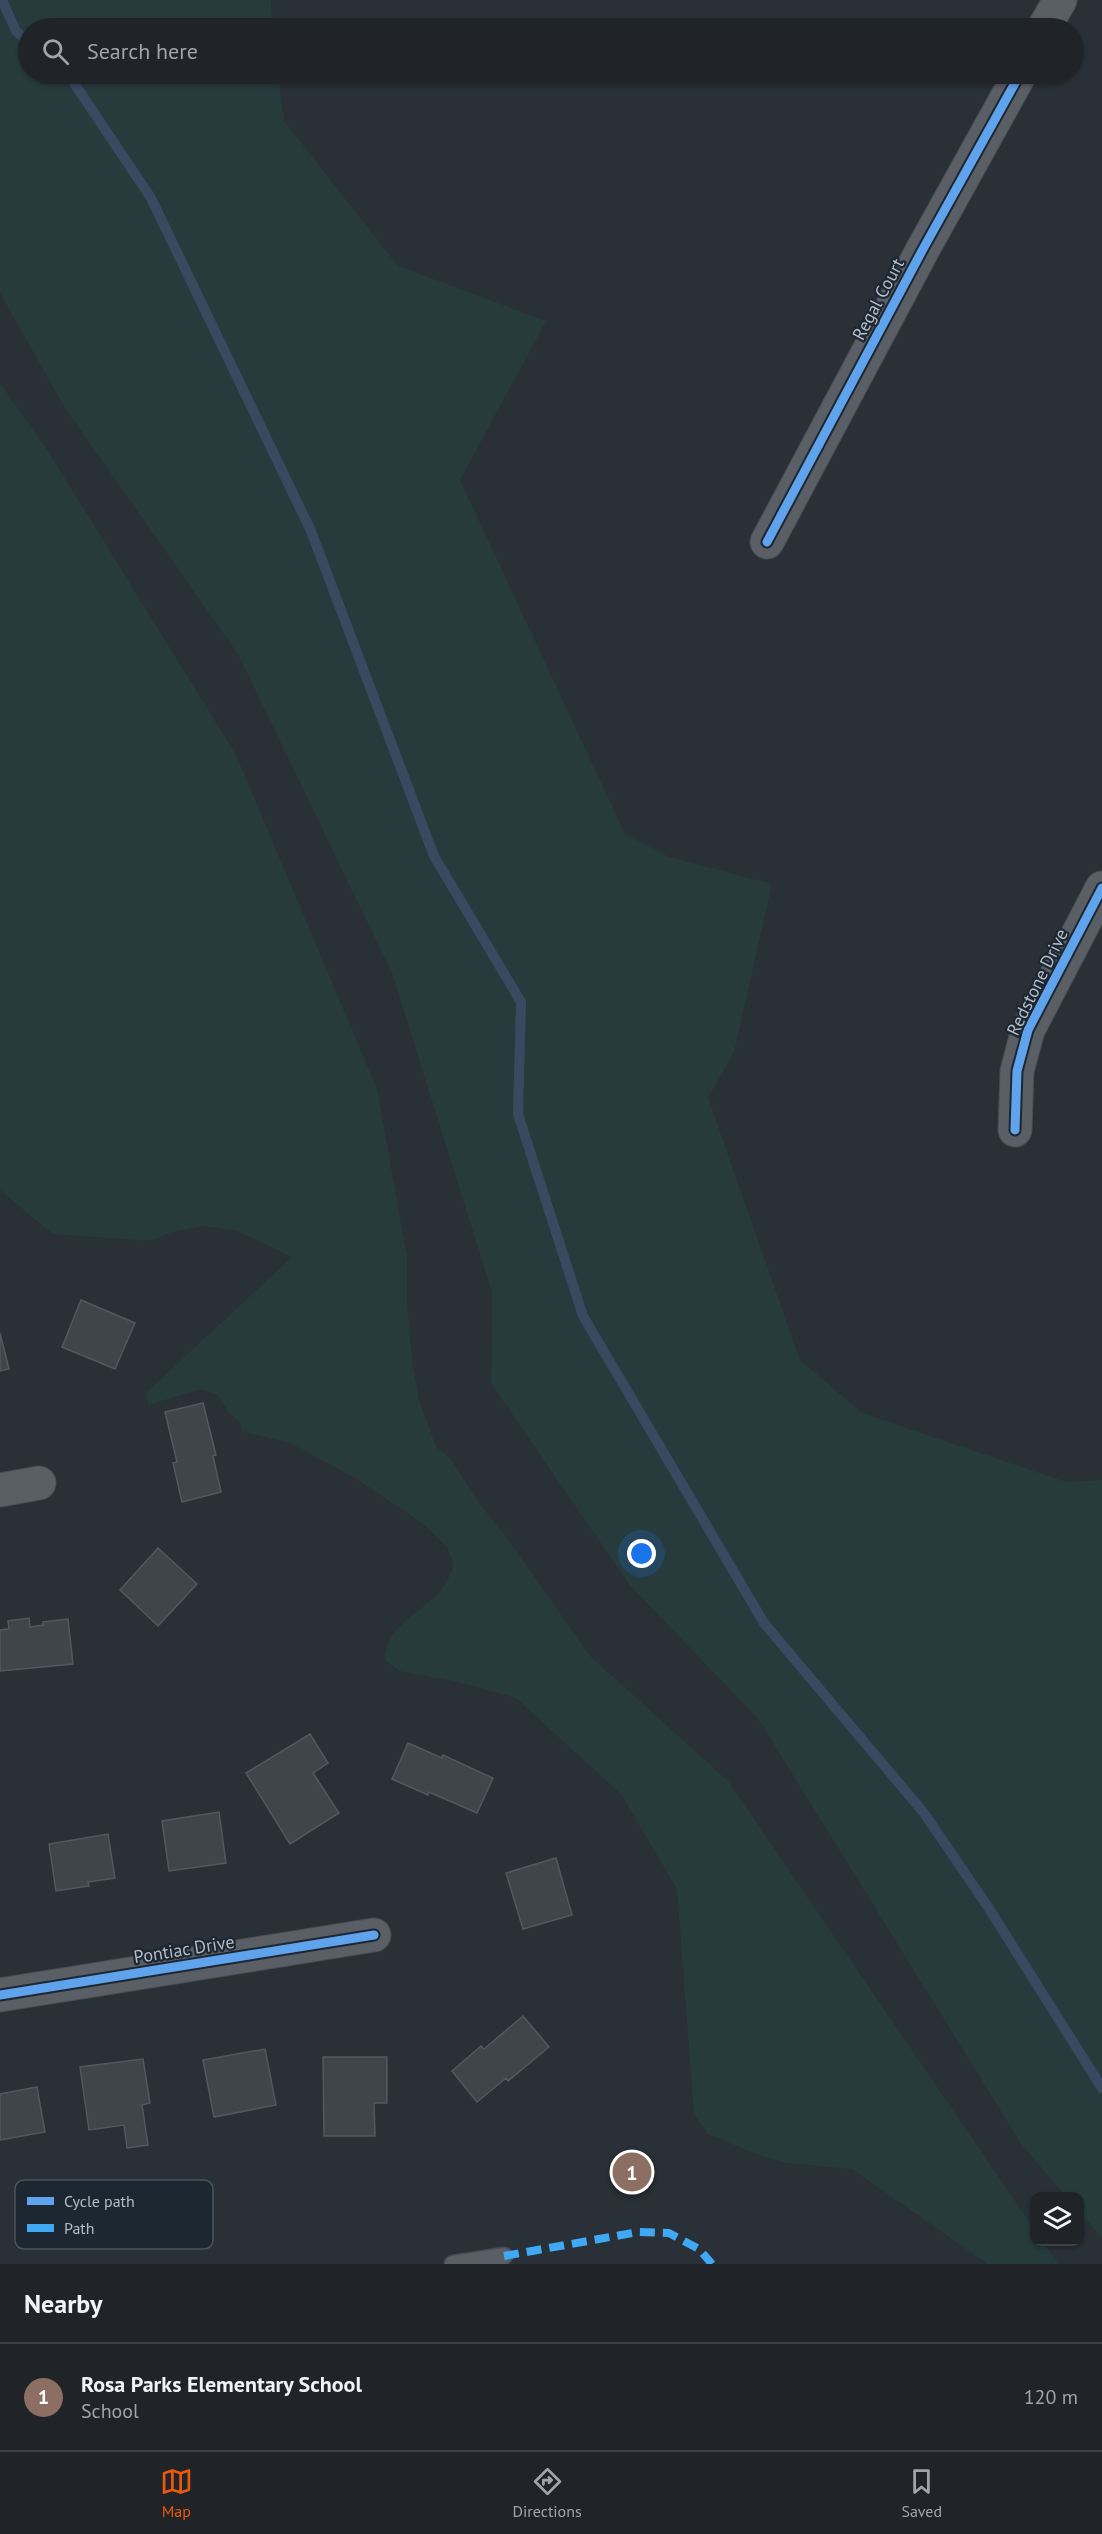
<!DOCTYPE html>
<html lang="en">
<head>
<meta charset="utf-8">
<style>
	:root { --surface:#202429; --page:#282c31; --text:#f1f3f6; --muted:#a2a4a8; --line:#3d4146; --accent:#ea580c }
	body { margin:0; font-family:"PT Sans",sans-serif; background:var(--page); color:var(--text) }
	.controls { position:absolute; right:18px; bottom:18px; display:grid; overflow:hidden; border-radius:12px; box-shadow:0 2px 4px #0004 }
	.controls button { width:54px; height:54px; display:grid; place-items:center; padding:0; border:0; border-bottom:2px solid var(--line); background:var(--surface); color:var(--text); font:30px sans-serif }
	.you { position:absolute; left:642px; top:1554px; width:21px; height:21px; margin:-15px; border:4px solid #fff; border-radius:50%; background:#1a73e8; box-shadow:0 0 0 9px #1a73e833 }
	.badge { display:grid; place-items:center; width:39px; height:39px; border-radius:50%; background:var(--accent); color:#fff; font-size:20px; font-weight:700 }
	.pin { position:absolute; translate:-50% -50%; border:3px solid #fff; box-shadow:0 2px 6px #0006 }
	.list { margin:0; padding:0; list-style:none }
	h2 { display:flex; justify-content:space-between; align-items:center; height:78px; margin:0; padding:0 24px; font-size:26px }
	h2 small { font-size:20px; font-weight:400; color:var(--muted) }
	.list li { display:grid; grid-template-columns:39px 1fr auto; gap:18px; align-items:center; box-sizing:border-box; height:108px; padding:0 24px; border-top:2px solid var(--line) }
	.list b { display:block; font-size:22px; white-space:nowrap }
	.list p { margin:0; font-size:20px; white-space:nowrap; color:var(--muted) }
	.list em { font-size:20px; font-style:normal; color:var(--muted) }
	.icon { flex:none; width:33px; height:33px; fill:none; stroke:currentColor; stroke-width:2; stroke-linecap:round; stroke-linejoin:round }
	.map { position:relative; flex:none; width:1102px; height:2264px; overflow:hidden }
	.search { position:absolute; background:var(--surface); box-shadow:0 2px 4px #0004; left:18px; right:18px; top:18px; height:66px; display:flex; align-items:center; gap:15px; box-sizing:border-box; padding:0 21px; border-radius:33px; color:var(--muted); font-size:22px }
	.sheet { height:186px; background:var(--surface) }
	nav { display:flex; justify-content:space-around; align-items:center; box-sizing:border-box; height:84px; border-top:2px solid var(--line); background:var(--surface); font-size:16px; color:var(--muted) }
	nav a { display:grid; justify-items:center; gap:3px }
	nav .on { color:var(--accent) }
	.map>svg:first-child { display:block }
	.green { fill:#273b3d }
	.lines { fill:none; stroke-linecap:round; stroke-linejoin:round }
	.stream { stroke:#384a60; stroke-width:10 }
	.building { fill:#3f454a; stroke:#52585f; stroke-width:1.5 }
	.lane-casing { stroke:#484c52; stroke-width:19 }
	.street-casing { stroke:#484c52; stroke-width:35 }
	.lane { stroke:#5a5e65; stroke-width:16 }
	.street { stroke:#5a5e65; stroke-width:33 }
	.quiet { stroke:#3fa9f5; stroke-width:8; stroke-dasharray:15 8; stroke-linecap:butt }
	.cycleway-casing { stroke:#1d2732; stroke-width:13 }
	.cycleway { stroke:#60a3ed; stroke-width:9 }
	.labels { text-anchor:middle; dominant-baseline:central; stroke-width:4.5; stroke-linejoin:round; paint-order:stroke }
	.street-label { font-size:18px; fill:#b4bdc8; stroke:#1d2732 }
	.key { fill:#1d2732; stroke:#4a545f; stroke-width:1.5 }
	.key-label { font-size:16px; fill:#b4bdc8 }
</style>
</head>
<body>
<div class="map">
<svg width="1102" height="2264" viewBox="0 0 1102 2264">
	<rect width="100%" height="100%" fill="#2a3037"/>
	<path class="green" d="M0,0H271L272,28H28V74H278L284,121L398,266L546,321L460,480L625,834L669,857L772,884L734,1052L708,1098L800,1360L862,1413L1066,1482L1102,1480V2238L1080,2212V2196H1066L1022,2145L759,1720L629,1584L491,1383L492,1292L392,973L238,654L65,408L0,293Z
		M0,383L51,456L236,755L377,1089L407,1257V1302L412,1359L419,1400L436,1447L449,1457L479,1503L507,1538L590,1656L728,1781L1034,2229V2242H1043L1058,2264H988L852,2169L786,2163L759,2155L708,2134L694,2114L677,1889L621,1794L516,1698L458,1682L399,1671L385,1660C384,1630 416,1615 436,1596C445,1587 450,1576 454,1564L447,1547L425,1525L357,1479L290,1443L241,1431L240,1422L228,1412L219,1396L201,1389L148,1405L146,1393L292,1257L237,1231L204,1226L172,1232L151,1241L53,1234L0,1190Z"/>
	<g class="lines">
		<path class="stream" d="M2,0L16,31L28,42
			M68,74L151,198L311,531L434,856L521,1002L518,1114L583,1316L764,1623L924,1813L988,1907L1102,2088"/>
	</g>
	<path class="building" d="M81,1300L135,1323L115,1369L62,1347Z
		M0,1333L9,1369L0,1371Z
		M203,1403L216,1455L213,1456L221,1492L182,1502L173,1463L177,1462L165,1412Z
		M158,1548L197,1584L158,1626L120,1590Z
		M29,1618L30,1627L43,1625V1622L68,1619L73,1664L0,1671V1630L9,1629L8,1621Z
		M310,1734L328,1763L313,1773L339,1813L290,1844L246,1773Z
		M408,1743L442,1758L443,1755L493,1778L477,1813L429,1792L428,1795L392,1779Z
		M219,1812L226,1863L169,1871L162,1821Z
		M108,1834L115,1878L88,1882L89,1886L56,1891L49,1844Z
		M556,1858L572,1915L523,1929L506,1873Z
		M523,2016L549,2047L508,2081L506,2078L477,2102L452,2071L481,2046L484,2049Z
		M265,2049L276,2105L214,2117L203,2060Z
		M323,2057H387V2103H374L375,2136H324Z
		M143,2059L150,2103L142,2105L148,2145L127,2148L124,2125L89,2130L80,2067Z
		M37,2087L45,2132L0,2140V2094Z"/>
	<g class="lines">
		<g class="lane-casing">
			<path id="lane" d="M453,2264L504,2256"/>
		</g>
		<g class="street-casing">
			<path id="street" d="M1044,28L1060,0
				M767,542L923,249L1020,74
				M1015,1130L1017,1071L1028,1030L1102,888
				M0,1490L39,1483
				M0,1995L374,1935"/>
		</g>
		<use href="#lane" class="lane"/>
		<use href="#street" class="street"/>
		<path class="quiet" d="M504,2256L638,2232L669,2233L699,2249L712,2264"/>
		<g class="cycleway-casing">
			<path id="cycleway" d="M767,542L923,249L1020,74
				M1015,1130L1017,1071L1028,1030L1102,888
				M0,1995L374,1935"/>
		</g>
		<use href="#cycleway" class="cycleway"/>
	</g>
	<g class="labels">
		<g class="street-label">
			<text transform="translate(878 299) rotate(-62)">Regal Court</text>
			<text transform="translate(1037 982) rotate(-64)">Redstone Drive</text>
			<text transform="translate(184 1949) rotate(-9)">Pontiac Drive</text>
		</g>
	</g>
	<rect x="15" y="2180" width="198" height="69" rx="9" class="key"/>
	<rect x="27" y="2197" width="27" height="8" fill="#60a3ed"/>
	<rect x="27" y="2224" width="27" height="8" fill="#3fa9f5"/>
	<g class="key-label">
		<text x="64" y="2207">Cycle path</text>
		<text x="64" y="2234">Path</text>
	</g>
</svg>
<div class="controls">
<button><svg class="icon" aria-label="layers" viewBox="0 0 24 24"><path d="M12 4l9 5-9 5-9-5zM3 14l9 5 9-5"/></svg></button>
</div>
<div class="you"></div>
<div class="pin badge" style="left:632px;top:2172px;background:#8d6e63">1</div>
<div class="search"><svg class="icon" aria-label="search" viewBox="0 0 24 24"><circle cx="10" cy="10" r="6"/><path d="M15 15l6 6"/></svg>Search here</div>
</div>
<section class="sheet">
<h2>Nearby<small></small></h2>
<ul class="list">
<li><span class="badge" style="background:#8d6e63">1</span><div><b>Rosa Parks Elementary School</b><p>School</p></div><em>120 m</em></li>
</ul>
</section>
<nav>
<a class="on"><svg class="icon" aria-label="map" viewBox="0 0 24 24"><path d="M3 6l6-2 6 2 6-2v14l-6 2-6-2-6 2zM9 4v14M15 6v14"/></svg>Map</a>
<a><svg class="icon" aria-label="directions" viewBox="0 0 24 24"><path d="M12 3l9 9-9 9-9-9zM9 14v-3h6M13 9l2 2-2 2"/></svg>Directions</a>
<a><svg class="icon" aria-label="saved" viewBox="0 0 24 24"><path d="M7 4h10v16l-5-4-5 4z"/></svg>Saved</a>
</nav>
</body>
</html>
